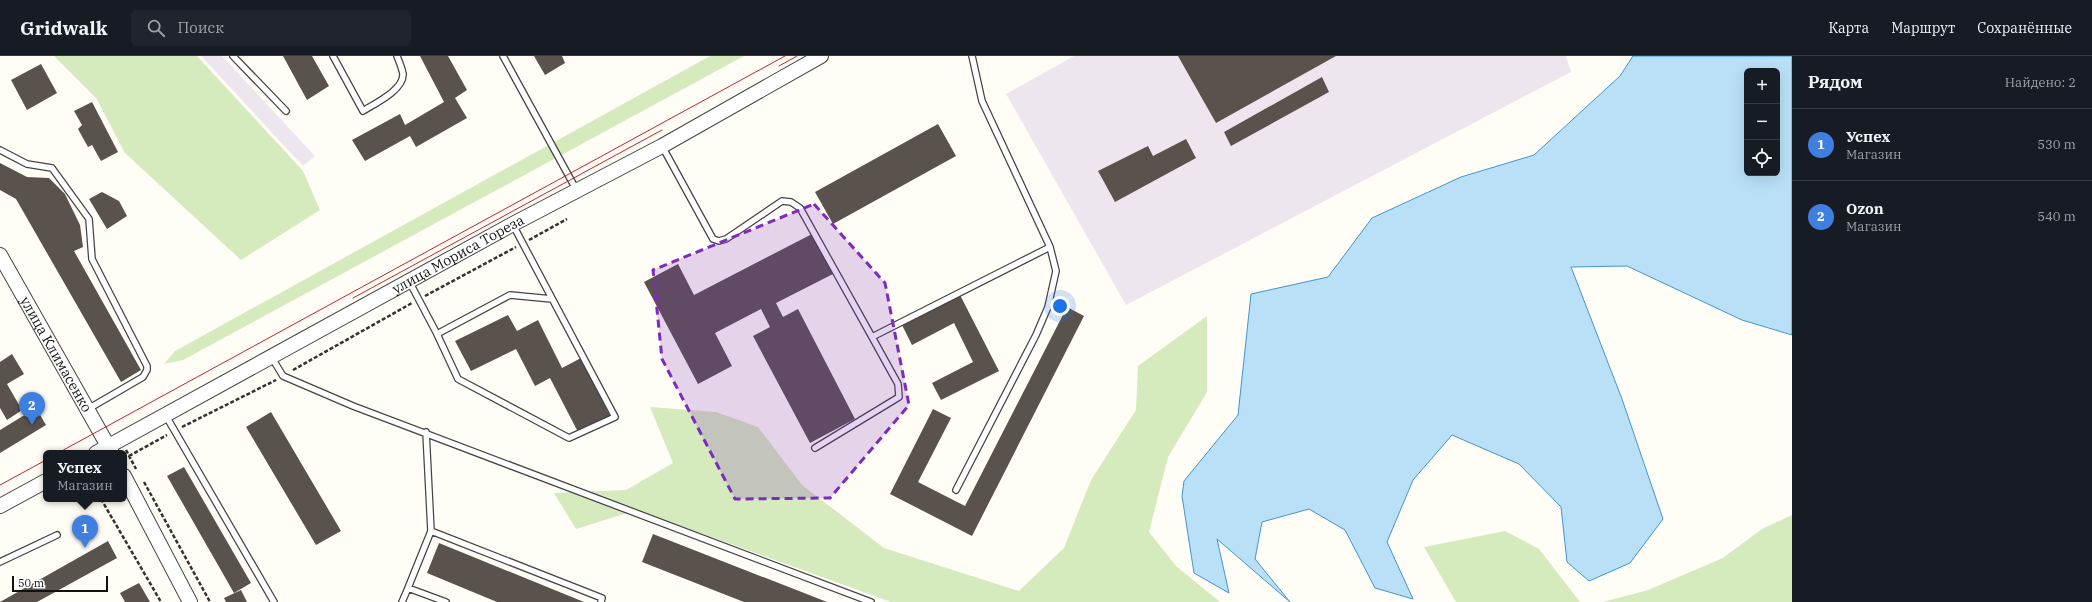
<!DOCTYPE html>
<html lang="ru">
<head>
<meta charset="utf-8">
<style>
	:root { --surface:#171b24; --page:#20242c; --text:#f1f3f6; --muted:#9ea1a6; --line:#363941; --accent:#db2777 }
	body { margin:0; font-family:"IBM Plex Serif",serif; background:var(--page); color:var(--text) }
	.controls { position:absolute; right:12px; top:12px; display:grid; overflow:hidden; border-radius:6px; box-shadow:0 4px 16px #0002 }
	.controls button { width:36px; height:36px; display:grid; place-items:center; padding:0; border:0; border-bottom:1px solid var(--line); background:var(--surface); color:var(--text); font:20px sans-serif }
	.scale { position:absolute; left:12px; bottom:10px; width:96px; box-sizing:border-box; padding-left:4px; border:2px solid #111; border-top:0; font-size:11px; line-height:14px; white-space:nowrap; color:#111; -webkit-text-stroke:3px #fff; paint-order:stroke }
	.you { position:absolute; left:1060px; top:250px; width:14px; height:14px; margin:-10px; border:3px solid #fff; border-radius:50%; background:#1a73e8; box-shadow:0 0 0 6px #1a73e833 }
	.badge { display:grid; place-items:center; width:26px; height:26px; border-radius:50%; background:var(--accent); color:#fff; font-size:13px; font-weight:700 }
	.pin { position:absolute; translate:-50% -33px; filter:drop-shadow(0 1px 2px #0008) }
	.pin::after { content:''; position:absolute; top:21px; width:14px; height:12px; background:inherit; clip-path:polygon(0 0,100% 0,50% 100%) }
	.popup { position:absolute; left:43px; top:394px; width:84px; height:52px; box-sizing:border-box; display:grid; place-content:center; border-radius:6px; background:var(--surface); filter:drop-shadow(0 1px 3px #0005); font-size:13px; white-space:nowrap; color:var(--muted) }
	.popup b { font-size:15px; color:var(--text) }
	.popup::after { content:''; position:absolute; left:50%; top:100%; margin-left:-8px; border:8px solid transparent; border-top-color:var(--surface) }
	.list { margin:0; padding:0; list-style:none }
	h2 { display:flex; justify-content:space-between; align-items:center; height:52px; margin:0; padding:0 16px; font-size:17px }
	h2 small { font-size:13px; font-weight:400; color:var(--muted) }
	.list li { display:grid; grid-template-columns:26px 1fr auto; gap:12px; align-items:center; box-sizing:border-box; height:72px; padding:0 16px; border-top:1px solid var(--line) }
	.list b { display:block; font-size:15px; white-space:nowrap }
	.list p { margin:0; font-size:13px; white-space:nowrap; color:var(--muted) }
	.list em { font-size:13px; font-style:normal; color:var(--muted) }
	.icon { flex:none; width:22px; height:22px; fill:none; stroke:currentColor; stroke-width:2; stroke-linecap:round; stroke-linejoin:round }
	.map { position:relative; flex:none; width:1792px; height:546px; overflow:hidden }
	header { display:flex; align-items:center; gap:24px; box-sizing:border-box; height:56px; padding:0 20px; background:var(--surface); border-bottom:1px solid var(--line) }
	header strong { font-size:19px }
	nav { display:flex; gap:22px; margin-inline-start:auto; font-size:14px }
	.search { width:280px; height:36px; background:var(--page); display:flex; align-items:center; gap:10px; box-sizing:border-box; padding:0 14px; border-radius:6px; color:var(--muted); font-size:15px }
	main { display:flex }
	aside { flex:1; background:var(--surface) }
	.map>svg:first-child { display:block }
	.industrial { fill:#eee6ef }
	.green { fill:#d5ebbd }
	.water { fill:#b9e0f7; stroke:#3f96cf; fill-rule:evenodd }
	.building { fill:#5a524d }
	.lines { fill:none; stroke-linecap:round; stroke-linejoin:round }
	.service-casing { stroke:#444; stroke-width:8 }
	.tertiary-casing { stroke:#444; stroke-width:16 }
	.path { stroke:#333; stroke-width:2.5; stroke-dasharray:4 2; stroke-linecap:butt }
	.service { stroke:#fff; stroke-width:5.5 }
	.tertiary { stroke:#fff; stroke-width:14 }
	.tram { stroke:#c4262e; stroke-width:1 }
	.marked { fill:#7b2cbf; fill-opacity:0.2; stroke:#7b2cbf; stroke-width:3; stroke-dasharray:8 5; stroke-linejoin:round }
	.labels { text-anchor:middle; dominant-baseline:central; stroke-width:4; stroke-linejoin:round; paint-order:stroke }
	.street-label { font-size:14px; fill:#111; stroke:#fff }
</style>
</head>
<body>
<header>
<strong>Gridwalk</strong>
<div class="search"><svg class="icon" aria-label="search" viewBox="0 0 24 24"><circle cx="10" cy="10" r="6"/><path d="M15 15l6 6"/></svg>Поиск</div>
<nav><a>Карта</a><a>Маршрут</a><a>Сохранённые</a></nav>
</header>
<main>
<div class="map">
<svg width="1792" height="546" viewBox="0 0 1792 546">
	<rect width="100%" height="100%" fill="#fffdf5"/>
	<path class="industrial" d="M201,0H222L315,100L303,110Z
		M1074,0H1566L1571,16L1126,249L1006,38Z"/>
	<path class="green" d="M54,0H197L303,115L320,154L241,204L125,97L96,42Z
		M710,0H744L183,304L164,308L175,295Z
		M1207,260V336L1168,401L1149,476L1176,510L1220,546H891L637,454L576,473L554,437L626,434L673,407L650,351L716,356L758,371L802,429L884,492L1019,535L1064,492L1091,424L1136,354L1138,310Z
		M1792,459V546H1603L1648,534L1723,502L1762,473Z
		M1505,475L1539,493L1580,546H1456L1424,491Z"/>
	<path class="water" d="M1633,0H1792V279L1742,264L1627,210L1571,211L1622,343L1663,463L1630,507L1589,525L1567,506L1561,451L1519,408L1452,379L1413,424L1387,486L1413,543L1375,532L1345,474L1309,453L1262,466L1255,503L1290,546L1217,483L1229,537L1194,517L1182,440L1184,425L1238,359L1251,238L1328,221L1372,162L1461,121L1534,99L1620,20ZM1747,15H1777V117H1747Z"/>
	<path class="building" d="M283,0H312L329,30L307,44Z
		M420,0H448L467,34L455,42L467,62L416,91L410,80L365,105L352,84L400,58L405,69L444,46Z
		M534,0H562L565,7L545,19Z
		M1178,0H1336L1216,67Z
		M41,8L57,37L27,54L11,24Z
		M1322,21L1329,36L1231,90L1224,76Z
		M92,46L118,96L101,105L92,89L88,91L78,73L82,69L74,55Z
		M938,68L956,100L833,168L815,136Z
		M1186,83L1196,102L1115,146L1098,115L1148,90L1153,100Z
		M0,107L27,121L49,122L65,138L80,169L83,191L74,195L141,314L121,326L16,143L0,134Z
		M102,136L119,145L127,160L107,173L89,143Z
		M812,178L833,218L776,247L783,261L798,253L855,363L810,387L753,280L770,271L761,253L715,277L732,310L698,328L644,226L678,208L694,239Z
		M960,239L999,315L941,344L932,327L973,306L954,267L912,289L902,269Z
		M1067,251L1084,260L972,480L890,438L933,353L951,362L918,426L965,450Z
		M508,259L517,275L538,264L562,312L581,302L610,360L578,376L550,322L535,330L516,293L471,315L455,285Z
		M12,298L24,318L7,328L22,354L7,364L0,352V306Z
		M36,352L46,369L0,397V374Z
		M271,356L341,475L316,489L246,371Z
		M184,411L251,527L234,537L167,420Z
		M653,478L827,546H744L642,506Z
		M108,485L117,502L37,546H0Z
		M439,487L584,546H497L427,517Z
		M139,527L150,546H125L120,537Z
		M241,534L247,546H226L224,542Z"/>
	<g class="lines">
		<g class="service-casing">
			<path id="service" d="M233,0L286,55
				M333,0L363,55C374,48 404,34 403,18C402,12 399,5 397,0
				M503,0L577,135
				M662,90L713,183L719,185L726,183L782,145L791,146L800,152L872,281L1050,191L982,45L972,0
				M0,94L27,108L52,112L89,163L92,203L147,310V314L143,321L88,353
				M409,225L437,278L510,239L552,243
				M437,278L458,323L569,382L615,361L513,169
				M272,302L283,320L353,350L871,546
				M166,360L274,546
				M426,376L431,475L602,542L601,546
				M815,392L899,341L898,328L872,281
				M956,434L1036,279L1048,251L1056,215L1050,191
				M0,506L57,479
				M408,532L431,475
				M402,546L408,532L446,546"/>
		</g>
		<g class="tertiary-casing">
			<g id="tertiary">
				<path id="s1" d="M0,199L112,397"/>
				<path id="s2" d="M96,397L513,168L662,90L821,0"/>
				<path d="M124,420L190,546"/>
				<path d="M0,450L46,425"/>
			</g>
		</g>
		<path class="path" d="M529,184L567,163
			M425,240L516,191
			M293,314L412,247
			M182,371L276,324
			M126,394L136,413
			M129,400L167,379
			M144,426L210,546
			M101,443L161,546"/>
		<use href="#service" class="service"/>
		<use href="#tertiary" class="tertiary"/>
		<path class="tram" d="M779,10L797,0
			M353,242L662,74
			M58,397L785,0
			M0,429L46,404"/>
	</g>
	<path class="marked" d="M814,148L885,227L909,349L830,442L735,443L662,303L653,214Z"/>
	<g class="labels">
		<g class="street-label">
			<text stroke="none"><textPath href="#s2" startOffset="413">улица Мориса Тореза</textPath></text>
			<text stroke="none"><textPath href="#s1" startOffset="114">улица Климасенко</textPath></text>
		</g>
	</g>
</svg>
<div class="controls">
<button>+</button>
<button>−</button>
<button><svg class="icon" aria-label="locate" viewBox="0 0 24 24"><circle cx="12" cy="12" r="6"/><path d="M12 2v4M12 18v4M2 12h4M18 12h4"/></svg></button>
</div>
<div class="scale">50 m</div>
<div class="you"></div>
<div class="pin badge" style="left:85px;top:492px;background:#3f7fe0">1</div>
<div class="popup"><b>Успех</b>Магазин</div>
<div class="pin badge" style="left:32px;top:369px;background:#3f7fe0">2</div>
</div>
<aside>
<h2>Рядом<small>Найдено: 2</small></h2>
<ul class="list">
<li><span class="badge" style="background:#3f7fe0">1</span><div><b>Успех</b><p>Магазин</p></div><em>530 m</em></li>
<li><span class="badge" style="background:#3f7fe0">2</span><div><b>Ozon</b><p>Магазин</p></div><em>540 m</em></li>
</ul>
</aside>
</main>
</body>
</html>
